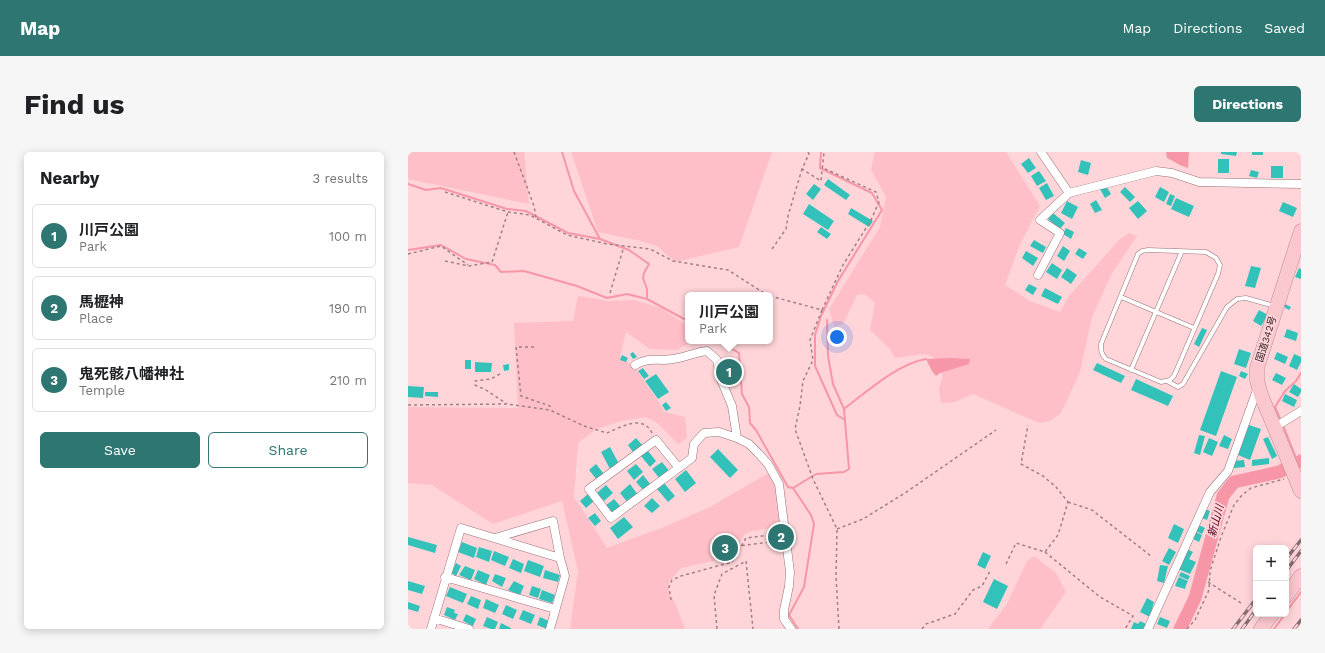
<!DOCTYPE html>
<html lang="en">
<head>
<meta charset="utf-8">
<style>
	:root { --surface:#fff; --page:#f6f6f6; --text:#202124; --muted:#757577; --line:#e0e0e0; --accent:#2e7671 }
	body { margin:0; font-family:"Work Sans","Noto Sans JP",sans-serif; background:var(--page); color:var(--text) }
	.controls { position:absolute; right:12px; bottom:12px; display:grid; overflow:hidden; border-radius:6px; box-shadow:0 2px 10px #0003 }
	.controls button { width:36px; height:36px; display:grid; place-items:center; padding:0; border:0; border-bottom:1px solid var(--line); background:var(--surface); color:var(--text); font:20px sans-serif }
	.you { position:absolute; left:429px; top:185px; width:14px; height:14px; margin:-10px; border:3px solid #fff; border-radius:50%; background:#1a73e8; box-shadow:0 0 0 6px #1a73e833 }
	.badge { display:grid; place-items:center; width:26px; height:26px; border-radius:50%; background:var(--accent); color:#fff; font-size:13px; font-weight:700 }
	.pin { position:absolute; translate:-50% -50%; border:2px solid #fff; box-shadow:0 1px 4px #0006 }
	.popup { position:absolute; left:277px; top:140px; width:88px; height:52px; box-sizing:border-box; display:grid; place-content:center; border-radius:6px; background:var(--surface); filter:drop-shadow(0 1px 3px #0005); font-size:13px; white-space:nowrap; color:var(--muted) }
	.popup b { font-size:15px; color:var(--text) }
	.popup::after { content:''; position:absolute; left:50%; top:100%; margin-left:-8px; border:8px solid transparent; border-top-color:var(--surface) }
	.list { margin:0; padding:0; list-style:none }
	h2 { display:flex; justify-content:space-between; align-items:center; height:52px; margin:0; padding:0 16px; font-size:17px }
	h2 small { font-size:13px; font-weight:400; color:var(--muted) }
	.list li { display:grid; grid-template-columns:26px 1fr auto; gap:12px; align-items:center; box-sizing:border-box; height:64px; margin:0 8px 8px; padding:0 8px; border:1px solid var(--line); border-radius:6px }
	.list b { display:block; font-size:15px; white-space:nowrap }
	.list p { margin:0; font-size:13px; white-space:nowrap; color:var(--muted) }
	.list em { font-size:13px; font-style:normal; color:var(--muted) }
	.actions { display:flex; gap:8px; padding:12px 16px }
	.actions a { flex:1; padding:9px 0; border:1px solid var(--accent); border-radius:6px; text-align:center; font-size:14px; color:var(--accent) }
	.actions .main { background:var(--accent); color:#fff }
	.map { position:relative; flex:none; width:893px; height:477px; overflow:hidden; border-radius:6px }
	header { display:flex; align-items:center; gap:24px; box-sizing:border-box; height:56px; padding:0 20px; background:var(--accent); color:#fff }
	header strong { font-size:19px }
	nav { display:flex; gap:22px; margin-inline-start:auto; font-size:14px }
	.intro { display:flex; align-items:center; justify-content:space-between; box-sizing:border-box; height:96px; padding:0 24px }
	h1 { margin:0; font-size:28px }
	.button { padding:10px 18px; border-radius:6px; background:var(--accent); color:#fff; font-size:14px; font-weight:700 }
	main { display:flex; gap:24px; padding:0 24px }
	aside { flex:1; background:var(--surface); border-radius:6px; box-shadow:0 2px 10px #0003 }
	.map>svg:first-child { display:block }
	.green { fill:#febfc8 }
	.water { fill:#f796a6 }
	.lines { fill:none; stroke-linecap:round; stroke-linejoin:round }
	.stream { stroke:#f796a6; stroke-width:2 }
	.river { stroke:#f796a6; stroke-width:13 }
	.building { fill:#32c2b9 }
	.lane-casing { stroke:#977277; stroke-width:5 }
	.street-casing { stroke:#977277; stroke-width:9 }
	.highway-casing { stroke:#b68f95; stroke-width:15 }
	.path { stroke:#9e8084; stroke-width:1.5; stroke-dasharray:3 3; stroke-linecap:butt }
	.lane { stroke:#fff; stroke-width:4 }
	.street { stroke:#fff; stroke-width:8 }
	.highway { stroke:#fbc7ce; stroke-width:14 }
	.rail-casing { stroke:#886e72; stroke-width:3.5 }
	.rail { stroke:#ffd5da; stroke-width:2; stroke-dasharray:6; stroke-linecap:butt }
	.labels { text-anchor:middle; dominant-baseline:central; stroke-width:3.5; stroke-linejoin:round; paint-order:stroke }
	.street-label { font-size:10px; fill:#37272a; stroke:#ffd5da }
	.water-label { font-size:11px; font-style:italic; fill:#5d0523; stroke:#ffd5da }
</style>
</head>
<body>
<header>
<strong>Map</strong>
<nav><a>Map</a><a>Directions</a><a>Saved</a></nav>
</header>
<div class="intro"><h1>Find us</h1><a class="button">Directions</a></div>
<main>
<aside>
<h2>Nearby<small>3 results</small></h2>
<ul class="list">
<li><span class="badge">1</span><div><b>川戸公園</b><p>Park</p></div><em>100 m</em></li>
<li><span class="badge">2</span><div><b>馬櫪神</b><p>Place</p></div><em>190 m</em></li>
<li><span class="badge">3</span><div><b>鬼死骸八幡神社</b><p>Temple</p></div><em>210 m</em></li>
</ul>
<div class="actions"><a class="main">Save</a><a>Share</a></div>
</aside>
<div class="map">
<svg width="893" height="477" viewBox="0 0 893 477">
	<rect width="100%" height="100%" fill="#ffd5da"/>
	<path class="green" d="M0,0H116L121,52L0,27Z
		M163,0H364L331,95L267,110L249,94L233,89L190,80Z
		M467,0H598L632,54L612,92L597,133L622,149L652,160L661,144L711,88L721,81L729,84L703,123L684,165L672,220L653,261L642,269L631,271L565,242L547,250L533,251L531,237L535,224L524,204L514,202L487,206L482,197L462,178L467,151L457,142L449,143L435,172L426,175L421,157L472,75L478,45L463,18Z
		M170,144L201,149L226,148L253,156L280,174V189H285L269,198L242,197L218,180L212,204L228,217L257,260L277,265L279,286L270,292L249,271L238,265L214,269L188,277L170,291L166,345L199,396L256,375L302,355L362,320L369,336L375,365L365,376L343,379L337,382L323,405L273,416L261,430V441L268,453L277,477H162L170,419L154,349L85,372L24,333L0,331V255L110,256L106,171L165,169Z
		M310,210C320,210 327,212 329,223L324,229L317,233Z
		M626,404L648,421L658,440L632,477H580L599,452L619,409Z"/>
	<path class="water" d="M758,0H781L780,16C772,14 766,9 759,6Z
		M543,206L562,207L561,212L532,221L528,224L524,219L518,207Z"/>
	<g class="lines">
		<path class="stream" d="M154,0L166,39L192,87L221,98L241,112L236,121L235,126L239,137V147
			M413,0L412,16L464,41L474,58L430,129L413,164L407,183V214L429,263L437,268
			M0,32L18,38L33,36L99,57L118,59L160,81L192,87
			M0,98L33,93L58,107L87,113L93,120L116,119L169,134L199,146L219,142L239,147L280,169
			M311,189L331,201L334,242L341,255L342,271L348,278L380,335L385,336L403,363L406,372L396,435L381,463L390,477
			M436,257C458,240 491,211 518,207
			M873,269L867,255L877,239L888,229L893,221
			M875,273L890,311
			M385,336L408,322L436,320L441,317L436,257L425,232L420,204L419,168
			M878,460L893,440
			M866,477L877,462"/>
		<path class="river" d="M772,477L787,446L815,344L826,330L871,320L893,309"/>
	</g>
	<path class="building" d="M813,0H829L828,4L813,2Z
		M844,0H855V3H844Z
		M621,6L628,16L620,21L613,12Z
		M810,7H821V21H810Z
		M673,8L683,11L680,23L670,20Z
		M863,14H875V26H863Z
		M843,18L851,20L849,26L841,24Z
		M631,19L638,29L629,34L623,24Z
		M420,27L442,43L438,48L416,33Z
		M639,31L646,44L638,48L631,36Z
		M406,32L413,37L405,48L398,42Z
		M698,34L703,42L697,46L692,37Z
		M717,35L727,45L722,50L712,40Z
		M752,35L761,40L756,50L747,45Z
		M762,42L767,44L763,54L758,52Z
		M768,46L786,54L781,65L763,57Z
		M688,48L694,58L687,61L682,52Z
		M659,49L670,55L664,67L653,61Z
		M730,49L739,59L730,67L721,56Z
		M875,50L889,56L885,65L871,59Z
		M401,52L426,69L420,78L395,62Z
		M443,56L465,69L461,75L440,62Z
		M645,61L657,71L652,77L640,67Z
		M413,75L423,82L419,87L409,80Z
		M658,76L666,80L663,87L655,82Z
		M626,88L638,95L635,101L622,94Z
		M655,94L662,99L656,109L649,104Z
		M671,96L679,101L675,107L667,102Z
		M618,99L630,106L625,114L614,106Z
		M644,111L654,118L649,127L638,120Z
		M843,114L853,116L847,136L837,134Z
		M659,116L669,123L663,132L653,125Z
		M891,116L893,117V127L887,125Z
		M621,132L629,136L625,143L617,138Z
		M637,136L654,145L650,152L633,144Z
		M877,152L883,155L881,158L876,155Z
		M851,158L860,163L853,174L845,169Z
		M794,176L799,178L791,195L786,192Z
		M879,177L890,181L888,189L876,185Z
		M831,197L843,201L838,216L826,212Z
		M225,200L229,205L225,207L222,202Z
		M869,200L880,205L877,212L866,207Z
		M886,202L893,205V210L889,218L881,214Z
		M214,203L220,206L218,210L212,208Z
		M57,208H63V217H57Z
		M67,210L84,211L83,220H67Z
		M689,211L717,224L713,231L685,218Z
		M101,212V218L96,219L95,213Z
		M235,216L241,224L236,227L230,219Z
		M813,219L829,225L808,284L792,278Z
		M833,219L840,222L837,227L831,224Z
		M868,221L878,226L874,233L864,228Z
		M248,222L261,240L250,247L237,229Z
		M728,227L765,244L760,254L723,238Z
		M886,232L893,237V240L890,245L881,240Z
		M0,234L16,235L15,246L0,245Z
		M17,240H30V245L17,244Z
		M877,242L889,248L886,255L874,249Z
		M258,250L263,256L258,259L254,253Z
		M841,273L853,277L842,308L830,303Z
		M791,283L797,284L792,303L786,301Z
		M816,283L824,287L820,297L811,294Z
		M860,285L869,304L864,307L855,287Z
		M228,286L236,295L227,303L220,293Z
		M801,286L810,290L804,304L795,300Z
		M202,295L211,312L202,317L193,300Z
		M310,297L330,318L322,326L302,305Z
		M240,299L248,309L242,315L233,304Z
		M861,306V312L844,314V308Z
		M836,308L837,315L826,316L825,309Z
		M254,310L262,320L252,327L244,317Z
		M188,312L196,322L189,328L181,318Z
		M228,312L235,320L226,328L219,319Z
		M278,318L288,331L277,340L267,327Z
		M235,323L243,333L236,339L228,330Z
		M256,331L267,344L260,350L249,337Z
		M222,332L230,343L220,351L212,341Z
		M198,333L205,341L196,349L189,341Z
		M180,342L186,349L178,356L172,349Z
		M244,346L252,354L244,361L236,354Z
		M206,347L213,355L204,362L197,354Z
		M797,357L802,359L799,368L794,366Z
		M187,361L193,369L187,374L180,366Z
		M216,365L225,375L210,387L202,376Z
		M766,372L776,377L770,391L760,386Z
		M791,373L797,376L794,382L788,379Z
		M786,379L794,383L791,390L783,386Z
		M0,385L29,393L27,401L0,393Z
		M54,390L69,396L66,406L50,400Z
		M317,393L320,397H319V399L314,400L313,394Z
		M71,395L84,399L81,410L68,405Z
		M761,396L768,400L761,413L754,409Z
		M779,397L785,400L781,407L788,410L782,422L770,417Z
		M86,399L101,405L97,414L83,408Z
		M575,400L583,404L577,417L569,413Z
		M105,407L116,412L113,421L101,416Z
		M120,408L136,414L132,425L116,419Z
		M48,411L53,414L48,424L43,421Z
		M752,413L760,414L756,431L749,429Z
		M57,414L67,418L63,428L51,423Z
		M70,418L82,423L78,433L66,427Z
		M137,418L152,423L150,430L135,426Z
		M773,420L782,424L780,428L771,424Z
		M87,422L98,426L94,435L84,429Z
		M771,425L780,429L778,433L769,429Z
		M586,427L600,434L589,457L575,450Z
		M0,429L17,434L14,442L0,438Z
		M106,429L116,434L112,443L100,438Z
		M769,429L778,433L777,437L767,434Z
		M124,434L133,437L130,446L121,443Z
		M42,435L59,442L55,451L38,444Z
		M134,438L147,443L144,451L131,447Z
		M63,444L73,448L70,457L59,452Z
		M739,446L746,450L742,465L732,460Z
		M78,447L91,453L87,461L75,456Z
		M0,450L12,454L10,460L0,457Z
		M98,453L109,458L105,467L94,462Z
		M39,455L47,458L46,461L50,462L47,468L36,463Z
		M115,458L127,463L123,472L111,467Z
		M58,462L68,467L65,474L55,469Z
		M79,465L90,470L87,477H83L75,474Z
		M132,465L143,470L139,477L129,473Z
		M752,465L762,469L759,476L749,472Z
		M732,469L738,472L735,477H723L726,470L730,472Z
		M93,471L103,476V477H91Z"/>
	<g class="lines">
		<g class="lane-casing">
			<path id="lane" d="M740,98L798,100L808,106L812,113L810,122L766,224L762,228L753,230L698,207C693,202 693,199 693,192L730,102L734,99Z
				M713,145L786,176
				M723,218L774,99
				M759,229L770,235L775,232L819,155L829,147L838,146L866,154"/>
		</g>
		<g class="street-casing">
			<path id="street" d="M633,0L661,41L748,19L764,21L791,30L893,32
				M630,123L652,81L632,68L661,41
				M227,213C242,204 250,210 265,207C276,206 287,200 299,199L309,208L312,225L324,254L329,286L341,292L350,301L360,312L371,332L382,420L381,434L376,458V467L383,477
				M867,275L893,259
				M271,316L248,288L181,337L203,366L284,306L286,292L296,281L311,280L329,286
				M87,386L145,369L152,406
				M37,425L147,457
				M26,466L61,477
				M23,477L53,376L152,406L157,424L142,477
				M740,477L802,340L820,319L850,235"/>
		</g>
		<g class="highway-casing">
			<path id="highway" d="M893,79L849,216V228L853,243L893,339
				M878,444L893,424
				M853,477L864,462"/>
		</g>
		<path class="path" d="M106,0L126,54L128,66
			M400,0L401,2L394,17L413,29L416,0
			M37,40L100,60L122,63L159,83L199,92L242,97L265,109L320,118L359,143
			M364,97L378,77L380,64L394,17
			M0,102L33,94L60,113
			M37,109L61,114L84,110L100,60
			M202,141L216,94
			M362,144L414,158L402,188L405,208L395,229L392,254L387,277L405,327L429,377L428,424L431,477
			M414,158L435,113L463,68L471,50L468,40L415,16
			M126,195H108L113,244L142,254V258
			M92,222L83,227L67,229V233L78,238L99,252
			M0,253L99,252L142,258L176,274L199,281C213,275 235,262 244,281
			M660,350L684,358L743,404
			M429,377L455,367L497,341L588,278
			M322,395L371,389
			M637,400L692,445L725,464L717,477
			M598,412L608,391L637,400L650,383L660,350L648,335L635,324L613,312L620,273
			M800,430L833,451
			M263,448L261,435L264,428L273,424L324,410L338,386L362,383L369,377
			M309,477L306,443L314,422L338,409L345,477
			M514,477L518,472L547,462L565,438L574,434L582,419
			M779,477L787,468L801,438L802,419L813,385L826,353L834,343L843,336L876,327"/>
		<use href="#lane" class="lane"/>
		<use href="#street" class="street"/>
		<use href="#highway" class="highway"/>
		<g class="rail-casing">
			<path id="rail" d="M878,407L893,388
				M878,419L893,399
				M825,477L848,447
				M834,477L848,458
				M886,477L893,468"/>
		</g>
		<use href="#rail" class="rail"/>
	</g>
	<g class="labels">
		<g class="street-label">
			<text transform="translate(858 187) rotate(-73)">国道342号</text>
		</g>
		<g class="water-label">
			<text transform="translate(808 369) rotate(-75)">新山川</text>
		</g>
	</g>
</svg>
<div class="controls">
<button>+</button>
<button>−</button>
</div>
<div class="you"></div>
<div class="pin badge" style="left:321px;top:220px">1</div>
<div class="popup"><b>川戸公園</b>Park</div>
<div class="pin badge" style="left:373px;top:385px">2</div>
<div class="pin badge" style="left:317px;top:396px">3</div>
</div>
</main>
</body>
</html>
